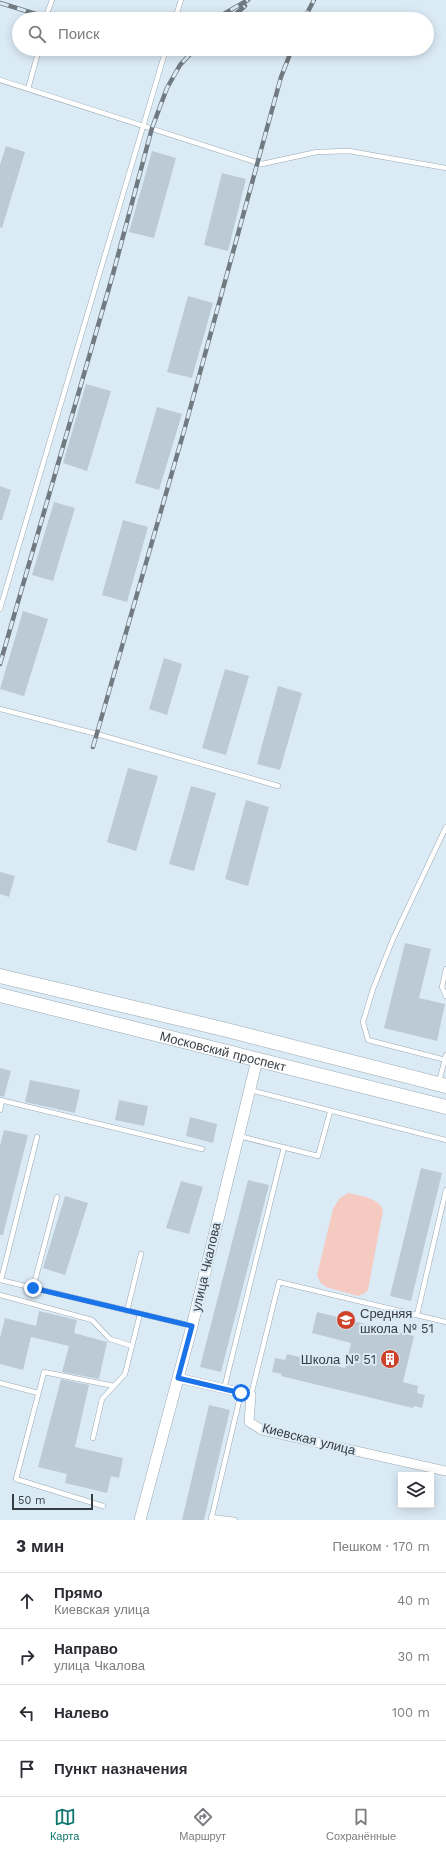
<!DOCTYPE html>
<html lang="ru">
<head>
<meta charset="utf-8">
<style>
	:root { --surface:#fff; --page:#f2f2f3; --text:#2b2b33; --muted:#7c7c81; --line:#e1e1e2; --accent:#0f766e }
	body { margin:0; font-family:"Work Sans",sans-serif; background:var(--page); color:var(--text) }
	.controls { position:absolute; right:12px; bottom:12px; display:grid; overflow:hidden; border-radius:0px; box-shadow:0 2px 10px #0003 }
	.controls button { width:36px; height:36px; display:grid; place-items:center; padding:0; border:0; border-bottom:1px solid var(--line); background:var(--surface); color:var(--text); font:20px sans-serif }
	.scale { position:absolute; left:12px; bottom:10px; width:81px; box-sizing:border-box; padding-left:4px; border:2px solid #373d41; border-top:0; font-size:11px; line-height:14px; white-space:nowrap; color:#373d41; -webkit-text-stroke:3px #dbebf6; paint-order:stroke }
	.stop { position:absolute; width:12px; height:12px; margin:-9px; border:3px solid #1a73e8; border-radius:50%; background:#fff }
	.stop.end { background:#1a73e8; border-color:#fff; box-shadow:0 1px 4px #0008 }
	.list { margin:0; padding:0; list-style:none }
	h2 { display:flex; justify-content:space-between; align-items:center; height:52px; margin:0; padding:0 16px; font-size:17px }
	h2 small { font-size:13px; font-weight:400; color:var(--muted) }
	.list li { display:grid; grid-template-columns:26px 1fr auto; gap:12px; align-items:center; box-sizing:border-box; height:56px; padding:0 16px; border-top:1px solid var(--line) }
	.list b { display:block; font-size:15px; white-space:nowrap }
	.list p { margin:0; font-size:13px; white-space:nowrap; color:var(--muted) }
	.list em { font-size:13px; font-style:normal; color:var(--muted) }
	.icon { flex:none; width:22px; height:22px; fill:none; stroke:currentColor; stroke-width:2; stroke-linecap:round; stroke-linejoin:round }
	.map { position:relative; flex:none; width:446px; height:1520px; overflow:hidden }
	.search { position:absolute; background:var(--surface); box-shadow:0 2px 10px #0003; left:12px; right:12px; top:12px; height:44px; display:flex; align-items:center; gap:10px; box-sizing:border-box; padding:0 14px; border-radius:22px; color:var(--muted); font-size:15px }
	.sheet { height:276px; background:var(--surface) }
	nav { display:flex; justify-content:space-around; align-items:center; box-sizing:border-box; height:56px; border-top:1px solid var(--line); background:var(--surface); font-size:11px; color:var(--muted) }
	nav a { display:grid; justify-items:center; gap:2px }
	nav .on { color:var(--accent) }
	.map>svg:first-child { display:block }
	.green { fill:#f5cac0 }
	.building { fill:#bccad5 }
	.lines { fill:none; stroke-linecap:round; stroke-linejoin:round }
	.service-casing { stroke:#9aa8b2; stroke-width:5.5 }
	.minor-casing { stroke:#9aa8b2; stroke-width:10 }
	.tertiary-casing { stroke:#9aa8b2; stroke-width:12 }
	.primary-casing { stroke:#9aa8b2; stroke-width:15 }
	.service { stroke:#fff; stroke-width:4.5 }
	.minor { stroke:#fff; stroke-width:9 }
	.tertiary { stroke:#fff; stroke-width:11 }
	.primary { stroke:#fff; stroke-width:14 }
	.rail-casing { stroke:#717a81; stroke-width:4.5 }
	.rail { stroke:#dbebf6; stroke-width:3; stroke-dasharray:9; stroke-linecap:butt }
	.route { stroke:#1a73e8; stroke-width:5 }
	.labels { text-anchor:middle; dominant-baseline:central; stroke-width:4; stroke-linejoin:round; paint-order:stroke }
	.street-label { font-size:13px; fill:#373d41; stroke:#dbebf6 }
	.poi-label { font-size:13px; fill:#373d41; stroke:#dbebf6; text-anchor:start }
</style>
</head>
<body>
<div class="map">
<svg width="446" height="1520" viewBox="0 0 446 1520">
	<rect width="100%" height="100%" fill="#dbebf6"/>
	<path class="green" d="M348,1193C360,1196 378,1197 383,1210L368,1290L365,1293L358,1296L326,1287L320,1282L317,1275L333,1209L339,1199Z"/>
	<path class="building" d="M6,146L25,152L2,228L0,227V165Z
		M152,151L176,158L154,238L129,232Z
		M222,173L246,179L228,251L204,245Z
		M188,296L213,303L192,378L167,372Z
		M86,384L111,391L87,471L63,463Z
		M157,407L182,414L159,490L135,483Z
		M0,486L11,490L2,520H0Z
		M54,502L75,508L53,581L32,575Z
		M123,520L148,527L127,602L102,595Z
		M23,611L48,619L24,696L0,689Z
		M164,658L182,664L167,715L149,709Z
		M225,669L249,676L226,755L202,748Z
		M278,686L302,693L280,770L257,764Z
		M128,768L158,776L136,851L107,842Z
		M191,786L216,793L194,871L169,864Z
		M246,800L269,807L248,886L225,879Z
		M0,872L15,876L9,897L0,894Z
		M405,943L431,949L419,998L445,1004L437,1041L384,1028Z
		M0,1068L11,1071L4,1097L0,1096Z
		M30,1080L80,1090L75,1113L25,1102Z
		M119,1100L148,1106L144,1126L115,1120Z
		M190,1117L217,1124L213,1143L186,1136Z
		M4,1130L28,1135L3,1235H0V1146Z
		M421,1168L442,1173L411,1301L390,1296Z
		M248,1180L269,1185L221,1372L200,1367Z
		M181,1181L203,1187L189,1234L166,1228Z
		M65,1196L88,1203L65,1275L43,1268Z
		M39,1311L77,1320L74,1333L107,1342L99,1379L62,1372L69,1346L31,1337L23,1370L0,1364V1338L5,1318L36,1326Z
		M317,1312L414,1336L403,1382L418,1386L417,1393L425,1395L422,1408L414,1406L413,1408L281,1376L282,1374L272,1372L275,1358L285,1360L287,1354L345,1368L351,1343L312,1333Z
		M61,1379L89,1385L75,1447L123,1458L119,1478L111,1476L107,1493L65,1483L67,1474L38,1467Z
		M209,1405L230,1410L204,1520H182Z"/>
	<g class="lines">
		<g class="service-casing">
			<path id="service" d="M45,19L52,0
				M175,19L181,0
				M0,80L262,164L317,152L349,151L446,168
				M28,89L39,49
				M0,609L166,49
				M0,709L97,734L278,786
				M446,827L393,939L373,989L363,1022L368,1040L446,1060
				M446,969L442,987L446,996
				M439,1082L446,1055
				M250,1090L446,1140
				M0,1100L202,1149
				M0,1110L2,1101
				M239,1136L318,1156L330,1112
				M0,1280L192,1326
				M1,1280L37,1137
				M33,1288L57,1197
				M0,1295L92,1320L110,1339L132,1346
				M127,1311L141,1254
				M417,1315L446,1190
				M0,1383L38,1393
				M224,1389L284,1147
				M251,1395L279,1282L446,1322
				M93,1438L102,1399L125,1374L140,1314
				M103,1506L16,1479L44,1372L114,1386
				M211,1517L235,1520
				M211,1520L241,1393"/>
		</g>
		<g class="minor-casing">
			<path id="minor" d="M178,1378L251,1395L249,1422L262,1430L446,1471"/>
		</g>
		<g class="tertiary-casing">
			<path id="tertiary" d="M140,1520L192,1326L257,1060"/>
		</g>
		<g class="primary-casing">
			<g id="primary">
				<path d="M0,976L227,1030L446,1086"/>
				<path id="s1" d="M0,995L446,1107"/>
			</g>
		</g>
		<use href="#service" class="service"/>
		<use href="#minor" class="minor"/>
		<use href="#tertiary" class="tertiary"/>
		<use href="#primary" class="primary"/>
		<g class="rail-casing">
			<path id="rail" d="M0,3L52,19
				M215,19L248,0
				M230,19L245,6
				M304,19L314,0
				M0,664L113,274L152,128L167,88L180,65L195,49
				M93,747L184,431L281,77L292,49"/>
		</g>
		<use href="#rail" class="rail"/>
	</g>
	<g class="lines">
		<path class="route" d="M33,1288L192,1326L178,1378L241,1393"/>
	</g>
	<defs>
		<g id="school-disc" transform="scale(1)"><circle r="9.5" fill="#cd4228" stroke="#dbebf6"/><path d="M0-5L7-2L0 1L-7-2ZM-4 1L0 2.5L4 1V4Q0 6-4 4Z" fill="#fff"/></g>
		<g id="building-disc" transform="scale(1)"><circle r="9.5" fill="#cd4228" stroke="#dbebf6"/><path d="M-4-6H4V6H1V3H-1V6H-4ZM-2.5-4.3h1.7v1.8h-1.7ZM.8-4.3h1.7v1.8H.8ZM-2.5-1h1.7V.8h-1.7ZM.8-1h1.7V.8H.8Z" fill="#fff"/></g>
	</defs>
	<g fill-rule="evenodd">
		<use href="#school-disc" x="346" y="1320"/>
		<use href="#building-disc" x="390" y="1359"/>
	</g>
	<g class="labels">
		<g class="street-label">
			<text stroke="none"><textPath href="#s1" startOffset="230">Московский проспект</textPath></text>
			<text transform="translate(206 1267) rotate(-77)">улица Чкалова</text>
			<text transform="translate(309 1439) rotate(14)">Киевская улица</text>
		</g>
		<g class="poi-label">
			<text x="360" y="1313">Средняя<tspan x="360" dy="15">школа № 51</tspan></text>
			<text x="376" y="1359" text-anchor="end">Школа № 51</text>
		</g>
	</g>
</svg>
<div class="controls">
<button><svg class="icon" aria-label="layers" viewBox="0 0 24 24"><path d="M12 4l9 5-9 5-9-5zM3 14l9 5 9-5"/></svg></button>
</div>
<div class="scale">50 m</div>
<div class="stop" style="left:241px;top:1393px"></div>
<div class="stop end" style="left:33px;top:1288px"></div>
<div class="search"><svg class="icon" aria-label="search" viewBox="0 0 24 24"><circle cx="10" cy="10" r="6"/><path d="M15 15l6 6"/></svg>Поиск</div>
</div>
<section class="sheet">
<h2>3 мин<small>Пешком · 170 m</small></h2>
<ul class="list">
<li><svg class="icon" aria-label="ahead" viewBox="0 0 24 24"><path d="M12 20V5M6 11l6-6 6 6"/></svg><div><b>Прямо</b><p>Киевская улица</p></div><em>40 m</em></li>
<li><svg class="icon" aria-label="right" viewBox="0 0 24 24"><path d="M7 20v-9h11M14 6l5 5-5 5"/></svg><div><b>Направо</b><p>улица Чкалова</p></div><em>30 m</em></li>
<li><svg class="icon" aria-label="left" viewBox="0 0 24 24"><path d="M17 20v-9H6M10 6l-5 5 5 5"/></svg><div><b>Налево</b></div><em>100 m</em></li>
<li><svg class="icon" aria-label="arrive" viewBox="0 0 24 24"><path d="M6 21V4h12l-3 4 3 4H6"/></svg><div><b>Пункт назначения</b></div></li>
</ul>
</section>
<nav>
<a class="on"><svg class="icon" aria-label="map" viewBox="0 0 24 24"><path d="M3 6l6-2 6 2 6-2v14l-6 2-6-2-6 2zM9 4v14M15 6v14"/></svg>Карта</a>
<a><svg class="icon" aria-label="directions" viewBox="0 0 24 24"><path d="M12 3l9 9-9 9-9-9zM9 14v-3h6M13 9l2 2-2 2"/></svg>Маршрут</a>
<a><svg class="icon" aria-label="saved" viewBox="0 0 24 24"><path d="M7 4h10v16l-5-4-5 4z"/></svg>Сохранённые</a>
</nav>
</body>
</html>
